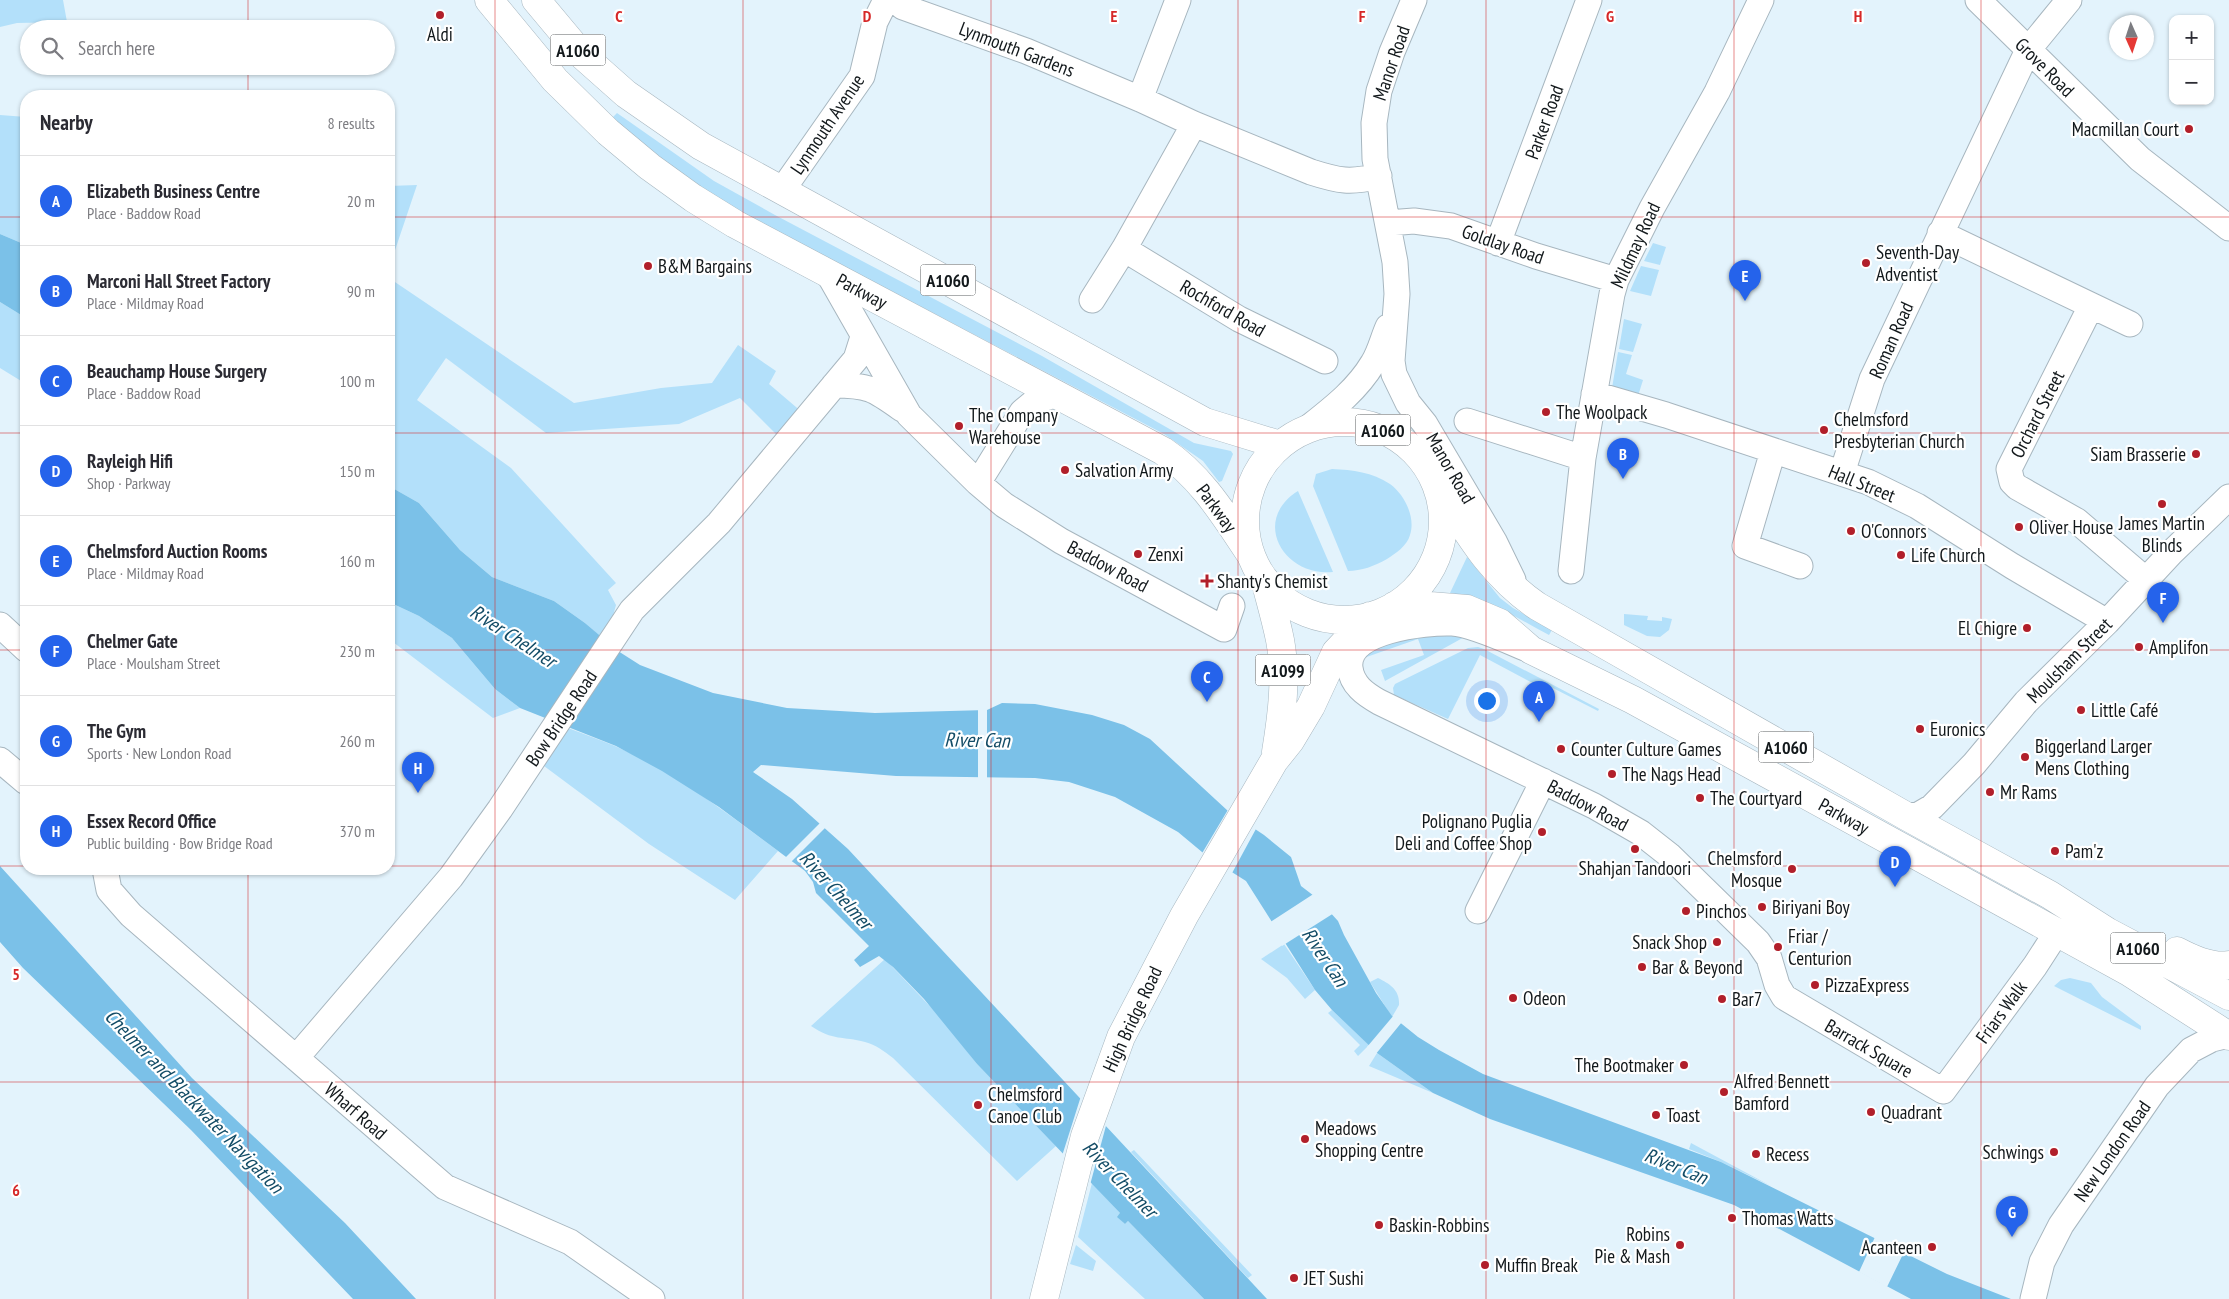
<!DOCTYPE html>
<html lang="en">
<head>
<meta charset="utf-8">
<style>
	:root { --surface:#fff; --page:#f2f2f3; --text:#2b2b33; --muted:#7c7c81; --line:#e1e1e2; --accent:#2563eb }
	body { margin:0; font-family:"PT Sans Narrow",sans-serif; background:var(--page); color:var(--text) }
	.controls { position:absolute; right:15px; top:15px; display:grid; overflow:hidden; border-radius:10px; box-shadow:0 1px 4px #0004 }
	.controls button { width:45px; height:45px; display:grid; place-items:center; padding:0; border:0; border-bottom:1px solid var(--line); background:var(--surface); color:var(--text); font:25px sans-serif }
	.compass { position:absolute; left:2109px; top:15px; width:45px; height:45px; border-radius:50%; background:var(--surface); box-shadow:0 1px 4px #0004; rotate:177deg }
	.you { position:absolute; left:1486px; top:700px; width:18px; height:18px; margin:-12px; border:4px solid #fff; border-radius:50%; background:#1a73e8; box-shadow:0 0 0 8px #1a73e833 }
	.badge { display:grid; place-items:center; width:32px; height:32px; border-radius:50%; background:var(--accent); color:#fff; font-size:16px; font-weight:700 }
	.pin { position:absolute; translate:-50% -41px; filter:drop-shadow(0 1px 2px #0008) }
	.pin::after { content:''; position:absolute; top:26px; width:18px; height:15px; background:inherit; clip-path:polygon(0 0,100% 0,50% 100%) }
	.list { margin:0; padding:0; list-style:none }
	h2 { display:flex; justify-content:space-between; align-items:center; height:65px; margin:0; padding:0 20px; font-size:21px }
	h2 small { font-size:16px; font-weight:400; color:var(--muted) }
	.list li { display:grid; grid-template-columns:32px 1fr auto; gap:15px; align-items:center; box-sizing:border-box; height:90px; padding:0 20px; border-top:1px solid var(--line) }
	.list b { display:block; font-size:19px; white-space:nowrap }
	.list p { margin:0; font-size:16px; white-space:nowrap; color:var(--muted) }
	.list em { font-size:16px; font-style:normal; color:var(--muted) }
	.icon { flex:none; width:28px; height:28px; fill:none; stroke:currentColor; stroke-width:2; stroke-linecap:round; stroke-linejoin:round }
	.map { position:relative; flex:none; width:2229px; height:1299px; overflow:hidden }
	.search { position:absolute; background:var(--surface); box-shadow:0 1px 4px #0004; left:20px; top:20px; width:375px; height:55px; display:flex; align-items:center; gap:12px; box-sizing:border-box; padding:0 18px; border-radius:28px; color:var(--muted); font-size:19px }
	.panel { position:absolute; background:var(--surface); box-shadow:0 1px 4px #0004; left:20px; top:90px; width:375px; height:785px; border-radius:20px }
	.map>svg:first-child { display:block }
	.green { fill:#b3e0fa }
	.water { fill:#7bc1e8 }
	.pier { fill:#e3f3fc }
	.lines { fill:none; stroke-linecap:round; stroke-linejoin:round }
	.minor-casing { stroke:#a7b6bf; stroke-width:27 }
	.major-casing { stroke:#a7b6bf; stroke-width:29 }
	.minor { stroke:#fff; stroke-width:25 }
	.major { stroke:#fff; stroke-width:28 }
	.grid { fill:none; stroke:#d62828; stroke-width:1; stroke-opacity:0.55 }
	.poi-dot { fill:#b11f2a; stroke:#fff; stroke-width:2 }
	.labels { text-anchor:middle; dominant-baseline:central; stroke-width:4.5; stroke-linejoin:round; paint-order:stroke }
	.shield { fill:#fff; stroke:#595d5f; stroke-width:1 }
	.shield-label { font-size:18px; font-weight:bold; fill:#12181b }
	.poi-label { font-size:19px; fill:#12181b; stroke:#fff; text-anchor:start }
	.street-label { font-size:19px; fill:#12181b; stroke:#fff }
	.water-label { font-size:20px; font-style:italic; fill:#134c66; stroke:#fff }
	.grid-label { font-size:16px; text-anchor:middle; font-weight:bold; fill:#d62828; stroke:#fff; stroke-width:4.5; stroke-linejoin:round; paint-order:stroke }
</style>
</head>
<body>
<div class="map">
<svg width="2229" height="1299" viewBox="0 0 2229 1299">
	<rect width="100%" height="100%" fill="#e3f3fc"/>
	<path class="green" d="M0,0H63L67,22L17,23L0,27Z
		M617,113L714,181L775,215L1042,356L1194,443L1231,451L1233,454L1222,481L1219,482L1203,461L1164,434L754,219L702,189L660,159L611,119Z
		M0,115L26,117V245L0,234Z
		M417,185L389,268V186Z
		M1653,243L1666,247L1660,265L1644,261Z
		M1641,266L1659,270L1651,296L1630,291Z
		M389,278L574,403L661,388L712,383L738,345L776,371L769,384L803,413L777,435L740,398L679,424L546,433L446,358L417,400L511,468L616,583L608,590L616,605L611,623L601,637L585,623L554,601L492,577L460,550L419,503L389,486Z
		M0,302L26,318V384L0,368Z
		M1624,319L1642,324L1633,352L1619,349Z
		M1618,352L1632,355L1626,374L1643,380L1638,396L1612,388Z
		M1332,469C1353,470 1372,472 1390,484C1404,494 1416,517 1410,535C1407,546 1396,553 1387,559C1375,566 1361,571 1348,571L1313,486L1316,474Z
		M1298,491L1333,572C1283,577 1251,520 1298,491Z
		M1467,557L1500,598L1513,608L1552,630L1549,635C1517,618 1487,598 1450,593Z
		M389,602L419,616L452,638L495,689L520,708L493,718L389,639Z
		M1624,614L1648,616L1647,620L1662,621V617L1672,619L1669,630L1660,637L1647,636L1624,625Z
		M1400,635H1468L1385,681L1381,670L1424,655L1418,639L1358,660Z
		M1478,647L1484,649L1599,709L1598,711L1547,685L1544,689L1480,655L1448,719L1394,695L1393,688L1395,684L1468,648Z
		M568,728C584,734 600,740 615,746C674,772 727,813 778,851L735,900L649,844L544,766Z
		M1284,944L1315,990L1305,999L1287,978L1261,959Z
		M885,959L942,1019L977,1064L1056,1146L1017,1181L893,1058C884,1051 876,1045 865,1042C843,1036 833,1041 811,1026Z
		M1378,978C1390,984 1400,990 1399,1005L1392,1017L1370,982Z
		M2070,978L2091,983L2102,997L2141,1026V1030L2054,986L2061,980Z
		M1332,1010L1369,1045L1358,1056L1354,1051L1360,1045L1328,1013Z
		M1377,1053L1433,1093L1369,1066Z
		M1691,1143L1771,1186L1721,1162L1689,1149Z
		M1134,1150L1252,1275L1248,1278L1131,1152Z
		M1092,1183L1121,1214L1118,1217L1125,1224L1128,1221L1204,1299H1145L1078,1237Z
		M1076,1245L1096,1261L1093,1271L1070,1264Z"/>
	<path class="water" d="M0,234L26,245V318L0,302Z
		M389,486L419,503L460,550L492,577L554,601L585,623L618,651L640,665L713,693L787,708L875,713L987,710L1002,703L1035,704L1092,715L1124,725L1150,739L1228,811L1264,835L1291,857L1301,886L1318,899L1338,921L1344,935L1376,993L1392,1016L1418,1037L1439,1050L1483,1074L1721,1162L1947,1274L2011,1299H1911L1734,1205L1490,1119L1433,1093L1377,1053L1332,1010L1315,990L1246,881L1208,857L1178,832L1115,797L1069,782L1035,778L896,776L761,765L753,772L792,799L848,849L1267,1299H1204L1128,1221L1125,1224L1117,1217L1120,1213L977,1064L924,999L893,967L879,956L860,967L854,960L869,946L816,893L813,882L805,871L719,807L662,771L616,746L520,708L495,689L452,638L419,616L389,602Z
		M0,866L192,1078L345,1223L416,1299H353L191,1130L23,968L0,942Z"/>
	<path class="pier" d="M987,707V780H978V708Z
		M1229,808L1257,827L1231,875L1201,855Z
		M821,822L826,827L790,863L784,859Z
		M1315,893L1334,913L1282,946L1269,923Z
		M1394,1015L1402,1022L1375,1055L1367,1047Z
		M1081,1096L1107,1122L1090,1185L1062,1156Z
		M1875,1237L1904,1252L1887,1287L1859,1272Z"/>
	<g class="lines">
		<g class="minor-casing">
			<path id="minor" d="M895,0L903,7L1026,51L1140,99L1194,124L1311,172C1339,181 1350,183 1379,176
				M1414,0L1392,52L1379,91L1374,123L1375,159L1395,262L1397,294L1392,361L1394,374L1408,403L1425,424L1494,541L1513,580
				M1978,0L2140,159L2229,228
				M1140,99L1178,0
				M783,189L862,76L875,22L886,0
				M1388,223L1414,221L1451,226L1536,256L1616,280
				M1940,233L2130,324
				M1498,243L1589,0
				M1124,249L1239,319L1325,361
				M828,273L909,415L978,483L1004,505L1061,541L1224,629L1232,606
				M1092,300L1124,249L1194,124
				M2091,306L2009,469L2012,482L2017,487L2077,521L2146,580
				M834,385C869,385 874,389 902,409
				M1594,394L1666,415L1868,482L1917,506L2012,566L2107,622
				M1467,421L1583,458
				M1308,428C1332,409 1357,390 1373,363C1380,352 1383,338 1388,327
				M1773,451L1745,546L1800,566
				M1842,473L1872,379L2028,50L2069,0
				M978,483L1022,412L1034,402L1057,394
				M1571,571L1583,458L1612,294L1616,280L1652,208L1717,92L1761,0
				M0,625L26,649
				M1525,648C1506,640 1471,624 1452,623C1426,622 1345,630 1350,668C1352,685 1365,694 1379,702L1594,806L1641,833L1669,855L1758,942L1769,958L1777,985L1784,997L1943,1091L2035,966L2057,932
				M0,760L26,782
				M1906,816L1920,814L1932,807L1974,764L2026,702L2107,622L2171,553L2229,497
				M105,869L109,890L131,915L445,1187L570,1242L652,1299
				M1478,911L1543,781
				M296,1058L451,877L500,809L632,610L719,523L856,359L863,337
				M2033,1299L2042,1262L2061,1225L2157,1086L2191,1050L2212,1039L2228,1035"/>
		</g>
		<g class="major-casing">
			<path id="major" d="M489,0L555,80L608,132L650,167L693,198L735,224L1163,451C1202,477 1226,518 1251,555
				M536,0L582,55L626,94L701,146L1205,422L1280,445
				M1245 521a99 99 0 1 1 198 0a99 99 0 1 1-198 0Z
				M1436,483C1467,531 1489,573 1537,606L1906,816L2050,895L2108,932L2229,996
				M1265,580C1270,600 1276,620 1280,640C1287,677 1282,715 1276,752
				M1394,606H1430L1467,609L1500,623L1531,650L1633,700L2129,972L2229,1036
				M2177,951C2192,959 2211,968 2229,965
				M1044,1299L1085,1136L1121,1037L1184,916L1274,761L1290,741L1311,706L1336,652L1370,616"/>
		</g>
		<use href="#minor" class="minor"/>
		<use href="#major" class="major"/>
	</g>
	<path class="grid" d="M248,0V29M495,0V1299M743,0V1299M991,0V1299M1238,0V1299M1486,0V1299M1734,0V1299M1981,0V1299M248,66V96M0,217H26M389,217H2229M0,433H26M389,433H2229M0,650H26M389,650H2229M0,866H26M389,866H2229M248,869V1299M0,1082H2229"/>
	<g class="poi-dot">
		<circle cx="440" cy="15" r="5"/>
		<circle cx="2189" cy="129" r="5"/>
		<circle cx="1866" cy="263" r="5"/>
		<circle cx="648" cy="266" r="5"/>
		<circle cx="1546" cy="412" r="5"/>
		<circle cx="959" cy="426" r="5"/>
		<circle cx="1824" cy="430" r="5"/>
		<circle cx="2196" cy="454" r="5"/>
		<circle cx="1065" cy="470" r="5"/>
		<circle cx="2162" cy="504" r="5"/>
		<circle cx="2019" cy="527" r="5"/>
		<circle cx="1851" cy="531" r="5"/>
		<circle cx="1138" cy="554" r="5"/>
		<circle cx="1901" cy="555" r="5"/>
		<path d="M1204.5 573.5h5v5h5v5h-5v5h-5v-5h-5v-5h5z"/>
		<circle cx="2027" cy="628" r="5"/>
		<circle cx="2139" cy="647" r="5"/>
		<circle cx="2081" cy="710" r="5"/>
		<circle cx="1920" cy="729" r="5"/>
		<circle cx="1561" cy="749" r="5"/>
		<circle cx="2025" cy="757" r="5"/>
		<circle cx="1612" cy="774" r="5"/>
		<circle cx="1990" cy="792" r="5"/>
		<circle cx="1700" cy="798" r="5"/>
		<circle cx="1542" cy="832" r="5"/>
		<circle cx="1635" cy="849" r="5"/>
		<circle cx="2055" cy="851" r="5"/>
		<circle cx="1792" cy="869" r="5"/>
		<circle cx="1762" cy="907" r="5"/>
		<circle cx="1686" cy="911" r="5"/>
		<circle cx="1717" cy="942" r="5"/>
		<circle cx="1778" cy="947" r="5"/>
		<circle cx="1642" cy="967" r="5"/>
		<circle cx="1815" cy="985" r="5"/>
		<circle cx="1513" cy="998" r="5"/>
		<circle cx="1722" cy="999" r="5"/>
		<circle cx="1684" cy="1065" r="5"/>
		<circle cx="1724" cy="1092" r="5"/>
		<circle cx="978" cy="1105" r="5"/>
		<circle cx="1871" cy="1112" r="5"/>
		<circle cx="1656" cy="1115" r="5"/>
		<circle cx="1305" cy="1139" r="5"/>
		<circle cx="2054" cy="1152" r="5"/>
		<circle cx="1756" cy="1154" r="5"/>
		<circle cx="1732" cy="1218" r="5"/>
		<circle cx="1379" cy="1225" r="5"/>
		<circle cx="1680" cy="1245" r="5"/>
		<circle cx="1932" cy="1247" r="5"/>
		<circle cx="1485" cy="1265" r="5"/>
		<circle cx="1294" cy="1278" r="5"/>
	</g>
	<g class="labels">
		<g class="shield">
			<rect x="550.5" y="34.5" width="55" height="31" rx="4"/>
			<rect x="920.5" y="264.5" width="55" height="31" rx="4"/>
			<rect x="1355.5" y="414.5" width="55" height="31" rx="4"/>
			<rect x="1255.5" y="654.5" width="55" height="31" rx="4"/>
			<rect x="1758.5" y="731.5" width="55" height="31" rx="4"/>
			<rect x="2110.5" y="932.5" width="55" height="31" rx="4"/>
		</g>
		<g class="shield-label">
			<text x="578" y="50">A1060</text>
			<text x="948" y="280">A1060</text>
			<text x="1383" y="430">A1060</text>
			<text x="1283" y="670">A1099</text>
			<text x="1786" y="747">A1060</text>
			<text x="2138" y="948">A1060</text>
		</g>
		<g class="poi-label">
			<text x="440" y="34" text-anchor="middle">Aldi</text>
			<text x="2179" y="129" text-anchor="end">Macmillan Court</text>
			<text x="1876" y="252">Seventh-Day<tspan x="1876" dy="22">Adventist</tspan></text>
			<text x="658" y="266">B&amp;M Bargains</text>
			<text x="1556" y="412">The Woolpack</text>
			<text x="969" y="415">The Company<tspan x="969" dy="22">Warehouse</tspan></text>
			<text x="1834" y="419">Chelmsford<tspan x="1834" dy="22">Presbyterian Church</tspan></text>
			<text x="2186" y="454" text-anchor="end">Siam Brasserie</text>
			<text x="1075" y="470">Salvation Army</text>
			<text x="2162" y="523" text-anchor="middle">James Martin<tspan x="2162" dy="22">Blinds</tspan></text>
			<text x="2029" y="527">Oliver House</text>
			<text x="1861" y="531">O'Connors</text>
			<text x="1148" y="554">Zenxi</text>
			<text x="1911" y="555">Life Church</text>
			<text x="1217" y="581">Shanty's Chemist</text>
			<text x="2017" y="628" text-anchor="end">El Chigre</text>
			<text x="2149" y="647">Amplifon</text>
			<text x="2091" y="710">Little Café</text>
			<text x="1930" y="729">Euronics</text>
			<text x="2035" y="746">Biggerland Larger<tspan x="2035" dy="22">Mens Clothing</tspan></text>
			<text x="1571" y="749">Counter Culture Games</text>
			<text x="1622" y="774">The Nags Head</text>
			<text x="2000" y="792">Mr Rams</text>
			<text x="1710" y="798">The Courtyard</text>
			<text x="1532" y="821" text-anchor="end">Polignano Puglia<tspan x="1532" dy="22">Deli and Coffee Shop</tspan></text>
			<text x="2065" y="851">Pam'z</text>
			<text x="1782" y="858" text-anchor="end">Chelmsford<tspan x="1782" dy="22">Mosque</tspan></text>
			<text x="1635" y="868" text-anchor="middle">Shahjan Tandoori</text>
			<text x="1772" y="907">Biriyani Boy</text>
			<text x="1696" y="911">Pinchos</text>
			<text x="1788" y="936">Friar /<tspan x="1788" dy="22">Centurion</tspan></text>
			<text x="1707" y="942" text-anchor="end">Snack Shop</text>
			<text x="1652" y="967">Bar &amp; Beyond</text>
			<text x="1825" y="985">PizzaExpress</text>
			<text x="1523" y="998">Odeon</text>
			<text x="1732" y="999">Bar7</text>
			<text x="1674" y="1065" text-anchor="end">The Bootmaker</text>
			<text x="1734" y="1081">Alfred Bennett<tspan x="1734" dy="22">Bamford</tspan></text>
			<text x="988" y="1094">Chelmsford<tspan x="988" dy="22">Canoe Club</tspan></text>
			<text x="1881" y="1112">Quadrant</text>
			<text x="1666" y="1115">Toast</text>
			<text x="1315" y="1128">Meadows<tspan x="1315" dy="22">Shopping Centre</tspan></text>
			<text x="2044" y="1152" text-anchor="end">Schwings</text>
			<text x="1766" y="1154">Recess</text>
			<text x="1742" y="1218">Thomas Watts</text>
			<text x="1389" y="1225">Baskin-Robbins</text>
			<text x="1670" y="1234" text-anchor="end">Robins<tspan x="1670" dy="22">Pie &amp; Mash</tspan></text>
			<text x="1922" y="1247" text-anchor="end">Acanteen</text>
			<text x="1495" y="1265">Muffin Break</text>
			<text x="1304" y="1278">JET Sushi</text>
		</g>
		<g class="street-label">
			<text transform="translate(1017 49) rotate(21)">Lynmouth Gardens</text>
			<text transform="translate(1391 63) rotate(-71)">Manor Road</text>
			<text transform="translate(2045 67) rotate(45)">Grove Road</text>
			<text transform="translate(1544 122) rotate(-70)">Parker Road</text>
			<text transform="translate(827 124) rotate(-56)">Lynmouth Avenue</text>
			<text transform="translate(1503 244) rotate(19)">Goldlay Road</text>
			<text transform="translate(1635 245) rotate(-65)">Mildmay Road</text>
			<text transform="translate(862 291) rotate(28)">Parkway</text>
			<text transform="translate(1223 308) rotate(30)">Rochford Road</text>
			<text transform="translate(1891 340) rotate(-66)">Roman Road</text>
			<text transform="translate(2037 414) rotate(-63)">Orchard Street</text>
			<text transform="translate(1451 468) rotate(60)">Manor Road</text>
			<text transform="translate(1862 483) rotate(22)">Hall Street</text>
			<text transform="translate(1217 508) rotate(54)">Parkway</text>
			<text transform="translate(1108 566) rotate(28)">Baddow Road</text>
			<text transform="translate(2069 660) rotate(-45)">Moulsham Street</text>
			<text transform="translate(561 718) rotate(-56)">Bow Bridge Road</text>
			<text transform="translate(1588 805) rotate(28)">Baddow Road</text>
			<text transform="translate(1844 816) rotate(29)">Parkway</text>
			<text transform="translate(2001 1012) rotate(-54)">Friars Walk</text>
			<text transform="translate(1132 1019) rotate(-65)">High Bridge Road</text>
			<text transform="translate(1869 1048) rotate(30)">Barrack Square</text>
			<text transform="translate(356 1111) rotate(41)">Wharf Road</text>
			<text transform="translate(2112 1151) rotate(-55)">New London Road</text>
		</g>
		<g class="water-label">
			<text transform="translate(513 636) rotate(33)">River Chelmer</text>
			<text transform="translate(977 740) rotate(1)">River Can</text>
			<text transform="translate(836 890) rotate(48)">River Chelmer</text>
			<text transform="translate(1325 957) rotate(56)">River Can</text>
			<text transform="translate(194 1101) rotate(46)">Chelmer and Blackwater Navigation</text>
			<text transform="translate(1676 1166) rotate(22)">River Can</text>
			<text transform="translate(1120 1179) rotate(46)">River Chelmer</text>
		</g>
	</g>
	<g class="grid-label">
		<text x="619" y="22">C</text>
		<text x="867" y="22">D</text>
		<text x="1114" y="22">E</text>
		<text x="1362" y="22">F</text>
		<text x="1610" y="22">G</text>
		<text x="1858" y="22">H</text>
		<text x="16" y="980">5</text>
		<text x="16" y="1196">6</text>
	</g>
</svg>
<div class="controls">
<button>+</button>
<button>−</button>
</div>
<svg class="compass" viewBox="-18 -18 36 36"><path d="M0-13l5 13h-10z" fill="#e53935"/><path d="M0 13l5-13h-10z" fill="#7c7c81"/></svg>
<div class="you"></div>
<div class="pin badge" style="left:1539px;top:722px">A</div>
<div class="pin badge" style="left:1623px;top:479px">B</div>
<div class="pin badge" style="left:1207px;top:702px">C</div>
<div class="pin badge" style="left:1895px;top:887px">D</div>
<div class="pin badge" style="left:1745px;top:301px">E</div>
<div class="pin badge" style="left:2163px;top:623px">F</div>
<div class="pin badge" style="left:2012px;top:1237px">G</div>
<div class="pin badge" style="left:418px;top:793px">H</div>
<div class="search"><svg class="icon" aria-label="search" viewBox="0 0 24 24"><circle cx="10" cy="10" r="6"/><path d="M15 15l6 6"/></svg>Search here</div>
<section class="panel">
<h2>Nearby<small>8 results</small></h2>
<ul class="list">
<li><span class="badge">A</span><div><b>Elizabeth Business Centre</b><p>Place · Baddow Road</p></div><em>20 m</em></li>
<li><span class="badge">B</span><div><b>Marconi Hall Street Factory</b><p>Place · Mildmay Road</p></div><em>90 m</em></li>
<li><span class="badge">C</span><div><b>Beauchamp House Surgery</b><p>Place · Baddow Road</p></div><em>100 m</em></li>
<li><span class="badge">D</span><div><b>Rayleigh Hifi</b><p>Shop · Parkway</p></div><em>150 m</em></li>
<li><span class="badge">E</span><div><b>Chelmsford Auction Rooms</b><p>Place · Mildmay Road</p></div><em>160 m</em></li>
<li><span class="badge">F</span><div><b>Chelmer Gate</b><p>Place · Moulsham Street</p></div><em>230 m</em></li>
<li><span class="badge">G</span><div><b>The Gym</b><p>Sports · New London Road</p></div><em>260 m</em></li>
<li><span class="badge">H</span><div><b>Essex Record Office</b><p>Public building · Bow Bridge Road</p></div><em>370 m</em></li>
</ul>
</section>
</div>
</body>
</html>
